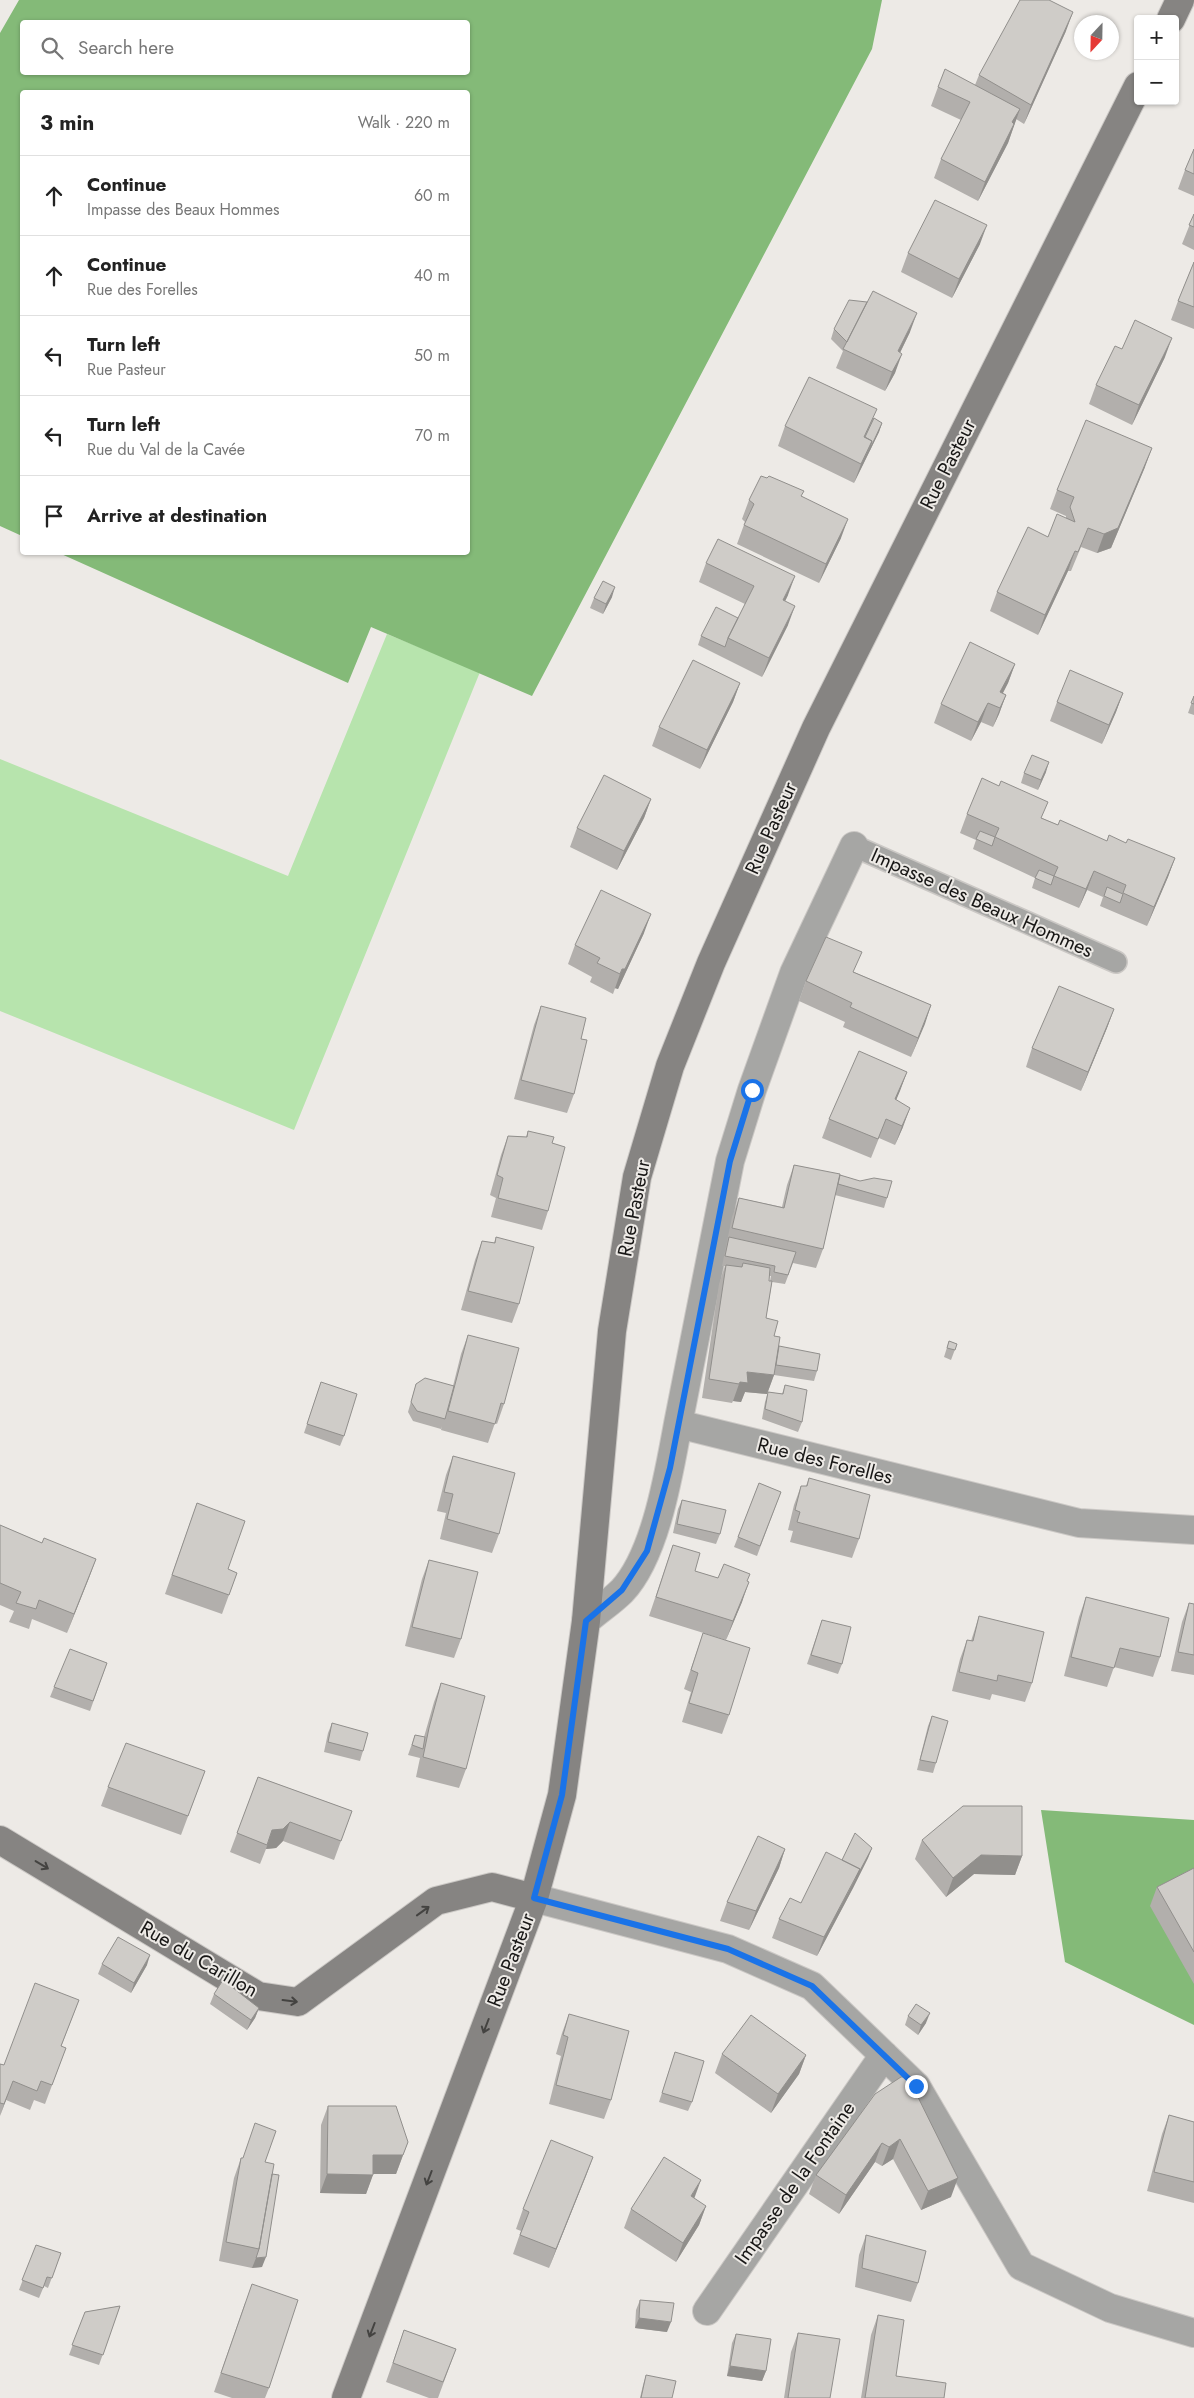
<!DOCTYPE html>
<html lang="en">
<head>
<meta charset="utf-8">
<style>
	:root { --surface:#fff; --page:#f2f2f2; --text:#222; --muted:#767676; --line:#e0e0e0 }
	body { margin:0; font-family:Jost,sans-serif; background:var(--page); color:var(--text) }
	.controls { position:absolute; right:15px; top:15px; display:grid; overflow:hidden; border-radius:5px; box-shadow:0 1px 4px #0004 }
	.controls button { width:45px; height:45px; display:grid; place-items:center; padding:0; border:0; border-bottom:1px solid var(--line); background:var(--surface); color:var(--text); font:25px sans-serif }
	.compass { position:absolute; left:1074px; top:15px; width:45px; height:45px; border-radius:50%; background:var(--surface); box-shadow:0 1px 4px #0004; rotate:202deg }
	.stop { position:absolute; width:15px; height:15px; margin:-11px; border:4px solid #1a73e8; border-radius:50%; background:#fff }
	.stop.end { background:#1a73e8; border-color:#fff; box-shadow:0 1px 5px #0008 }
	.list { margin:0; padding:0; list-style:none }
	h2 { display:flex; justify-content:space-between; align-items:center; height:65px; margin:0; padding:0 20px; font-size:21px }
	h2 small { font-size:16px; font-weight:400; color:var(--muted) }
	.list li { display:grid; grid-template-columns:32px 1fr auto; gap:15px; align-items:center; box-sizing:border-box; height:80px; padding:0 20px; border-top:1px solid var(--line) }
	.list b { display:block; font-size:19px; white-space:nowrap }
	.list p { margin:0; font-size:16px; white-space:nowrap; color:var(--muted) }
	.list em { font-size:16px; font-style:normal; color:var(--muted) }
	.icon { flex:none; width:28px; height:28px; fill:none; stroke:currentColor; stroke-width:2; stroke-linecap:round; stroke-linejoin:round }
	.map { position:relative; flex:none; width:1194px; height:2398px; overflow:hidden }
	.search { position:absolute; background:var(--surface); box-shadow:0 1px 4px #0004; left:20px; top:20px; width:450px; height:55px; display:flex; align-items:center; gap:12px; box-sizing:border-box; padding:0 18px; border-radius:5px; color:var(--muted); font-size:19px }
	.panel { position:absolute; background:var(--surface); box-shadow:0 1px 4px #0004; left:20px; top:90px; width:450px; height:465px; border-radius:5px }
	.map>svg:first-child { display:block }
	.green { fill:#b7e4ad }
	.forest { fill:#84ba78; fill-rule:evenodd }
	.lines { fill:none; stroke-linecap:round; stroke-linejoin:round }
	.lane-casing { stroke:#cbc8c5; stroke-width:24 }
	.street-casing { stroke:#cbc8c5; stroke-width:30 }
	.secondary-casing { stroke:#cbc8c5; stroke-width:30 }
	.lane { stroke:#a6a6a4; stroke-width:21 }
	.street { stroke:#a6a6a4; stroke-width:28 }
	.secondary { stroke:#868482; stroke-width:28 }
	.wall { fill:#b2afac; fill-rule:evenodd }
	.shaded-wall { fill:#918f8c }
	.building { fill:#cfccc8; stroke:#918f8c }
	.oneway { stroke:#444341 }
	.route { stroke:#1a73e8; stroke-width:6 }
	.labels { text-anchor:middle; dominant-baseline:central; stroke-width:4; stroke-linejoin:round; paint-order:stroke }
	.street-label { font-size:20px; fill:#181716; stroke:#edeae6 }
</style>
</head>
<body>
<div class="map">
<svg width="1194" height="2398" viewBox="0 0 1194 2398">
	<rect width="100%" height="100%" fill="#edeae6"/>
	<path class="green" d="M387,634L480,672L294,1130L0,1011V759L288,876Z"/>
	<path class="forest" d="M19,0H882L872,49L532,696L371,627L348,683L59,553L468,552V92H22V536L0,526V33ZM22,22H468V72H22Z
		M1041,1810L1194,1820V2025L1065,1962Z"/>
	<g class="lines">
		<g class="lane-casing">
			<path id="lane" d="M854,846L1116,962"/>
		</g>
		<g class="street-casing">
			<path id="street" d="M678,1424L730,1161L752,1090L794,973L854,846
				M586,1621C597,1611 611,1602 622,1591C656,1555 669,1472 678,1424L1079,1523L1194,1530
				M534,1898L728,1949L812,1986L916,2086L1021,2266L1110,2308L1194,2333
				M707,2311L884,2055"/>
		</g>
		<g class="secondary-casing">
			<path id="secondary" d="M1171,19L1180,0
				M0,1840L258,1996L298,2002L436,1901L492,1887L534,1898
				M346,2398L534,1898L562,1795L586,1621L612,1331L637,1177L670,1066L711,963L816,728L1138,86"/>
		</g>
		<use href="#lane" class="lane"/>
		<use href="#street" class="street"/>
		<use href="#secondary" class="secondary"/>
	</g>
	<path class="wall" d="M1066,31L1024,124L1016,119L1008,143L978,201L934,178L941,159L961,120L931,106L938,87L975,85L979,75Z
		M1194,149V196L1178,189L1185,170Z
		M1194,214V250L1182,244Z
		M980,244L952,298L901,272L908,253Z
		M1194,262V329L1171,320L1178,301Z
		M834,329L910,332L900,353L895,373L885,391L836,368L843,351L831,339Z
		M1165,357L1132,425L1089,404L1096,385Z
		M874,418L882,423L879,432L854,483L778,446L785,426Z
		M1145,467L1111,548L1097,553L1081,547L1071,571H1068L1038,635L990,611L997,592L1066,518V516L1050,509L1057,490Z
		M802,496L841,538L819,583L737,544L745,522L742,519L749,500Z
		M706,563L788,595L785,601L788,625L762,677L698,645L701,636L738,618L745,604L699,582Z
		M612,597L603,614L590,608L594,598Z
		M1015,664L1008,683L1003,693L1006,695L999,714L993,727L981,722L971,741L934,723L941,704Z
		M740,683L733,702L700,769L652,746L659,727Z
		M1123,693L1116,712L1102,744L1050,721L1057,702Z
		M1194,696V715L1188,713Z
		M1046,772L1038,790L1021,783L1024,773Z
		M651,799L644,818L617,870L570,847L577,828Z
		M967,814L1042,818L1058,825L1107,841L1126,843L1175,858L1168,877L1147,926L1100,906L1103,897L1087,890L1079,908L1032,888L1035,878L973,849L976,840L960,833Z
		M644,933L618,989L615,988L613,994L590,982L592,977L568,964L575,945Z
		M854,972L931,1005L911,1057L843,1027L845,1022L799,1001L806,981Z
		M541,1006L581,1039L574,1094L567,1113L514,1099L534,1025Z
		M1114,1009L1107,1028L1081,1091L1026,1067L1032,1048Z
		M907,1072L896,1100L903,1127L895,1145L879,1138L871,1158L822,1138L829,1119Z
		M528,1131L548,1211L542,1230L491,1217L496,1198L490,1195L501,1155L508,1136L526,1137Z
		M794,1165L840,1175L887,1198L884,1208L835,1195L823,1249L816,1268L793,1263L785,1284L772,1282L766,1318L779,1346L817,1371L814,1381L774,1375L767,1394L745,1392L741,1402L733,1401L732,1403L702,1398L719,1284L725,1266H722L732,1217L739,1198L782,1207L787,1185ZM769,1276H771L770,1281H769Z
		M496,1237L519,1304L512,1323L461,1310L475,1260L482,1241L494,1243Z
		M468,1335L504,1404L497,1424L495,1423L488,1443L441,1430L442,1426L441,1429L413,1421L408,1412L416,1384L453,1386L461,1354Z
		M949,1341L957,1344L951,1360L944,1357Z
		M321,1382L344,1436L340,1446L304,1433Z
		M785,1385L802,1422L798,1432L762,1419L765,1402L768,1392L782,1394Z
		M453,1456L499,1534L492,1553L440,1539L446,1513L437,1511L446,1475Z
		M809,1478L859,1539L852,1558L790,1542L793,1531L788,1530L794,1505L801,1486H806Z
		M759,1483L781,1492L757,1556L734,1547Z
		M682,1500L720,1534L716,1544L673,1533L678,1509Z
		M197,1503L228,1569L237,1573L222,1614L165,1594Z
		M0,1525L42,1543L96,1559L67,1633L32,1619L29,1629L9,1622L14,1611L0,1605Z
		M673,1545L695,1571L718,1578L747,1581L742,1602L726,1640L649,1616Z
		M429,1560L461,1639L454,1658L405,1646L422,1579Z
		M1086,1597L1160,1657L1153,1677L1114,1667L1107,1687L1064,1676L1079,1617Z
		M1189,1603L1194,1604V1675L1171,1671L1182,1622Z
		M979,1616L1032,1683L1025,1702L992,1694L990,1700L952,1691L960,1659L967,1640L971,1641Z
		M822,1620L842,1664L838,1674L807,1664Z
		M703,1633L729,1715L722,1734L682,1722L691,1692L684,1689Z
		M107,1663L90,1711L50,1697L54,1687Z
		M441,1683L466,1769L459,1788L416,1777L420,1758L408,1755L415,1735L424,1737L434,1702Z
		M932,1716L936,1763L933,1773L917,1770L928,1726Z
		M332,1723L363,1751L360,1761L324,1752L328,1733Z
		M205,1771L181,1835L101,1806L108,1787Z
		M258,1777L352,1811L334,1860L283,1841L276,1848L266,1849L260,1864L230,1852Z
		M922,1840L1022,1856L1015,1875L974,1874L946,1897L915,1859Z
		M872,1848L868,1858L853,1888L817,1956L772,1938L779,1919L801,1903L842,1860Z
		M785,1849L779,1868L749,1930L720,1921L727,1902Z
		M1194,1868V1984L1150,1906L1157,1887Z
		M102,1964L147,1965L131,1993L98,1974Z
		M214,1994L259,2008L255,2018L247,2030L210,2004Z
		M79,2000L61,2047L66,2048L45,2104L34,2100L30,2110L6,2100L0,2116V2064L4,2065Z
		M569,2014L611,2100L604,2119L549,2104L561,2056L556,2054L562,2033Z
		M908,2016L926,2023L918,2035L905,2025Z
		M675,2052L692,2102L688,2111L659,2102Z
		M722,2054L806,2055L799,2074L771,2113L715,2073Z
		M875,2094L951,2197L921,2210L893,2159L882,2166L875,2162L839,2214L809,2194L816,2175Z
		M328,2106L408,2142L396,2174H373L366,2194L320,2193L321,2125Z
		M1169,2115L1194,2122V2203L1147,2191L1162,2134Z
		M593,2157L549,2268L513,2254L521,2231L516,2229L523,2209Z
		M241,2158L265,2162L272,2174L262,2267L252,2268L219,2261L234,2178Z
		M706,2206L699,2225L676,2262L624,2228L631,2209Z
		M866,2235L918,2283L911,2302L855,2287L859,2255Z
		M36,2245L61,2253L48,2288L44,2286L39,2298L19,2290Z
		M640,2300L667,2332L635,2328L636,2310Z
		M245,2303L269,2388L265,2398H232L214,2392Z
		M120,2306L99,2365L69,2355L85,2312Z
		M878,2315L896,2376L944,2398H861L871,2335Z
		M404,2330L456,2349L438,2398H429L386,2382Z
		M798,2333L830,2398H784L791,2352Z
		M736,2334L766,2371L762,2381L727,2376L732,2343Z
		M646,2375L672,2398H640L643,2385Z"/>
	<path class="shaded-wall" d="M1073,12L1066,31L1024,124L1031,105Z
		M1020,109L1008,143L978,201L985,182L1012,122Z
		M987,225L980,244L952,298L959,279Z
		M917,313L910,332L891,371L898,351Z
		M1172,338L1165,357L1132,425L1139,405Z
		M902,354L895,373L885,391L892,372Z
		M882,423L879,432L854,483L861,464Z
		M1152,448L1145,467L1111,548L1097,553L1104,534Z
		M848,519L841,538L819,583L826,564Z
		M1075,551L1068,571L1038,635L1045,615Z
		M795,576L788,595L776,620L783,600Z
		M615,587L612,597L603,614L606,604Z
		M795,606L788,625L762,677L769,658Z
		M1015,664L1008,683L996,706L1000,692Z
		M740,683L733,702L700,769L707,750Z
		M1123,693L1116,712L1102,744L1109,725Z
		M1006,695L999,714L993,727L1000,708Z
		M988,703L981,722L971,741L978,722Z
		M1049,762L1046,772L1038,790L1041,780Z
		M651,799L644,818L617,870L624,851Z
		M1175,858L1168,877L1147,926L1154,907Z
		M1094,871L1087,890L1079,908L1086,889Z
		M651,914L644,933L618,989L615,988L613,994L620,974Z
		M931,1005L925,1024L911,1057L918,1038Z
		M1114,1009L1107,1028L1081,1091L1088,1072Z
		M907,1072L900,1091L888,1119L895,1099Z
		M910,1108L903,1127L895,1145L902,1126Z
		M747,1372L774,1375L767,1394L745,1392L741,1402L733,1401L739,1384Z
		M96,1559L89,1578L67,1633L74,1614Z
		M749,1582L742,1602L726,1640L733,1621Z
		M290,1822L283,1841L276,1848L266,1849L272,1830Z
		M872,1848L868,1858L853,1888L817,1956L824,1937Z
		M785,1849L779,1868L749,1930L756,1911Z
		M981,1855L1022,1856L1015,1875L974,1874L946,1897L953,1878Z
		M150,1955L147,1965L131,1993L134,1983Z
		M259,2008L255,2018L247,2030L251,2020Z
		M930,2013L926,2023L918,2035L921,2025Z
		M806,2055L799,2074L771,2113L778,2094Z
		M13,2081L6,2100L0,2116L4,2104Z
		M900,2139L893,2159L882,2166L889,2147Z
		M882,2143L875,2162L839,2214L846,2195Z
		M373,2155H403L396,2174H366Z
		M593,2157L586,2176L549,2268L556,2249Z
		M327,2174L373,2175L366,2194L320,2193Z
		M958,2178L951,2197L921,2210L928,2191Z
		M701,2180L694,2199L691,2196Z
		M706,2206L699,2225L676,2262L683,2243Z
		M266,2257L262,2267L252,2268L256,2258Z
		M639,2318L671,2322L667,2332L635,2328Z
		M730,2366L766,2371L762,2381L727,2376Z"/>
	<path class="building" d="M1020,0H1049L1073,12L1031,105L979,75Z
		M945,69L1020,109L1012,122L1014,124L985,182L941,159L970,102L938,87Z
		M1194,149V174L1185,170Z
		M935,200L987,225L959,279L908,253Z
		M1194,214V227L1189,225Z
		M1194,262V307L1178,301Z
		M873,291L917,313L898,351L902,354L892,372L843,349Z
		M849,300L867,302L847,342L834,329Z
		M1135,320L1172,338L1139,405L1096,385L1115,346L1122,349Z
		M809,377L877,409L864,437L872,441L861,464L785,426Z
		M874,418L882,423L869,451L872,441L865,437Z
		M1086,420L1152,448L1118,528L1104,534L1088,528L1078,552L1075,551L1045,615L997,592L1028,527L1048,537L1057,514L1075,522L1070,507L1074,497L1057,490Z
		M761,476L767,478L769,476L804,491L801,496L848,519L826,564L744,525L754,504L749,500Z
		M718,539L795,576L783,600L795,606L769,658L728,638L754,586L706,563Z
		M603,581L615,587L606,604L594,598Z
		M716,607L738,618L728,638L725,647L701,636Z
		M970,642L1015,664L1000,692L1006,695L1000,708L988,703L978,722L941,704Z
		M693,660L740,683L707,750L659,727Z
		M1070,670L1123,693L1109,725L1057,702Z
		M1194,696V704L1191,703Z
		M1032,755L1049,762L1041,780L1024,773Z
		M604,775L651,799L624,851L577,828Z
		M982,778L999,786L1001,781L1048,802L1041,818L1058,825L1060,820L1107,841L1109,835L1126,843L1128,839L1175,858L1154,907L1123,893L1126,885L1094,871L1086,889L1054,876L1058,867L995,837L999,828L967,814Z
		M980,831L995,837L992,846L976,839Z
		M1039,870L1054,876L1051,885L1035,878Z
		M1107,887L1123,894L1120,903L1104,896Z
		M601,890L651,914L625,969H622L620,974L597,963L600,958L575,945Z
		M826,937L862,952L853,972L931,1005L918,1038L850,1007L852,1003L806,981Z
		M1059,986L1114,1009L1088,1072L1032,1048Z
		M541,1006L586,1018L581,1039L587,1040L574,1094L521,1080Z
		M859,1051L907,1072L895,1099L910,1108L902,1126L886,1119L878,1139L829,1119Z
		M528,1131L554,1137L552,1143L565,1147L548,1211L498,1198L503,1178L497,1175L508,1136L527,1137Z
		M794,1165L840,1174L823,1249L732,1228L739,1198L784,1208Z
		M840,1175L860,1181L874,1178L892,1181L887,1198L838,1184Z
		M496,1237L534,1247L519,1304L468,1291L482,1241L495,1243Z
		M729,1237L796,1252L788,1275L774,1272L775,1266L725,1256Z
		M743,1263L770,1268L769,1281H772L766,1318L778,1321L774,1336L780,1337L774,1375L747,1372L748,1383L740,1382L739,1384L709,1379L726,1265L742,1267Z
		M468,1335L519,1348L504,1404L501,1403L495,1424L448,1411Z
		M949,1341L957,1344L955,1350L947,1348Z
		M779,1346L820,1354L817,1371L776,1365Z
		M425,1378L454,1386L445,1419L417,1411L411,1402L416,1384Z
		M321,1382L357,1394L344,1436L307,1424Z
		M785,1385L807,1390L802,1422L765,1409L768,1392L783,1394Z
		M453,1456L515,1473L499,1534L447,1519L453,1494L444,1492Z
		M809,1478L870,1495L859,1539L797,1522L800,1512L795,1510L801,1486H807Z
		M759,1483L781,1492L760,1546L738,1537Z
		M682,1500L726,1510L720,1534L677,1524Z
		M197,1503L245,1521L228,1569L237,1573L229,1595L172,1575Z
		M0,1525L42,1543L44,1538L96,1559L74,1614L39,1600L36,1609L16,1603L21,1592L0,1583Z
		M673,1545L700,1553L695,1571L718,1578L724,1564L750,1574L747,1581L749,1582L733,1621L656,1597Z
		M429,1560L478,1572L461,1639L412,1627Z
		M1086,1597L1169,1618L1160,1657L1120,1648L1114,1668L1071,1657Z
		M1189,1603L1194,1604V1655L1178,1652Z
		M979,1616L1044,1632L1032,1683L998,1675L997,1681L959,1672L967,1640L973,1641Z
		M822,1620L851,1627L842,1664L811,1655Z
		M703,1633L750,1648L729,1715L689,1703L698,1673L691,1670Z
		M70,1649L107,1663L93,1701L54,1687Z
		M441,1683L485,1696L466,1769L423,1757L429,1728Z
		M932,1716L948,1721L936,1763L920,1760Z
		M332,1723L368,1733L363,1751L328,1742Z
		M415,1735L425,1737L423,1749L412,1745Z
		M126,1743L205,1771L188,1816L108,1787Z
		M258,1777L352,1811L341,1841L290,1822L283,1829L272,1830L267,1845L237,1833Z
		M963,1806H1022V1856L981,1855L953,1878L922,1840Z
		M855,1833L872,1848L856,1878L860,1869L842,1860Z
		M758,1836L785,1849L756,1911L727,1902Z
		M826,1852L860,1869L824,1937L779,1919L790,1898L801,1903Z
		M1194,1868V1952L1157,1887Z
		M118,1937L150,1955L134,1983L102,1964Z
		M223,1980L259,2008L251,2020L214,1994Z
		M35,1983L79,2000L61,2046L66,2048L52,2085L41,2081L37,2091L13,2081L4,2104L0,2103V2064L4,2065Z
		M916,2004L930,2013L921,2025L908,2016Z
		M569,2014L629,2031L611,2100L556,2085L568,2037L563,2035Z
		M751,2015L806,2055L778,2094L722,2054Z
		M675,2052L704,2061L692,2102L662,2093Z
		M901,2077H908L958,2178L928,2191L900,2139L889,2147L882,2143L846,2195L816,2175L875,2094Z
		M328,2106H396L408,2142L403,2155H373V2175L327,2174Z
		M1169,2115L1194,2122V2182L1154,2172Z
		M255,2123L276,2131L265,2162L274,2164L259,2249L226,2242L241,2158H243Z
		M551,2140L593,2157L556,2249L520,2235L529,2212L523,2209Z
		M664,2157L701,2180L691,2196L706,2206L683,2243L631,2209Z
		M272,2174L279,2175L266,2257L256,2258L259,2249Z
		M866,2235L926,2251L918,2283L862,2268Z
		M36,2245L61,2253L52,2278L47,2277L43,2288L22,2280Z
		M252,2284L298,2300L269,2388L221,2373Z
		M640,2300L674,2303L671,2322L639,2318Z
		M120,2306L103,2355L72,2345L85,2312Z
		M878,2315L904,2320L896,2376L946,2383L944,2398H865Z
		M404,2330L456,2349L443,2382L393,2363Z
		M798,2333L840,2339L830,2398H788Z
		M736,2334L771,2339L766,2371L730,2366Z
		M646,2375L676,2381L672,2398H641Z"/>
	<defs><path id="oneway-shaft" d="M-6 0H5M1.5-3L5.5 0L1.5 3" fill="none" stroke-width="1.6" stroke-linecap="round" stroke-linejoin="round" transform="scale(1.25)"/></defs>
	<g class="oneway">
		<use href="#oneway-shaft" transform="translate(42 1865) rotate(31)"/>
		<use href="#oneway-shaft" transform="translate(423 1911) rotate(-36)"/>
		<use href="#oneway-shaft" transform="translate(290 2001) rotate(7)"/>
		<use href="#oneway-shaft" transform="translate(486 2026) rotate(111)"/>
		<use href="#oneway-shaft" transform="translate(429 2178) rotate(111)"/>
		<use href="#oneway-shaft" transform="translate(372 2330) rotate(111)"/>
	</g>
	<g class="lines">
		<path class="route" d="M752,1090L730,1161L670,1468L647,1551L622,1590L586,1621L562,1795L534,1898L728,1949L812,1986L916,2086"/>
	</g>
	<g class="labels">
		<g class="street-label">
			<text transform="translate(948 464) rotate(-63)">Rue Pasteur</text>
			<text transform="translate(771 828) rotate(-66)">Rue Pasteur</text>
			<text transform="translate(982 903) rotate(24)">Impasse des Beaux Hommes</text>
			<text transform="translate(634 1208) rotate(-79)">Rue Pasteur</text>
			<text transform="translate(825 1461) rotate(14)">Rue des Forelles</text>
			<text transform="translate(199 1959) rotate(30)">Rue du Carillon</text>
			<text transform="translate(511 1960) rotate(-69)">Rue Pasteur</text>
			<text transform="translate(795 2183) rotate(-55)">Impasse de la Fontaine</text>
		</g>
	</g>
</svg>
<div class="controls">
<button>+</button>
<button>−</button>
</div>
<svg class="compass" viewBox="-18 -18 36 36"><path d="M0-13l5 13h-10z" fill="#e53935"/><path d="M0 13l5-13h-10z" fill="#767676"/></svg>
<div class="stop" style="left:752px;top:1090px"></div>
<div class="stop end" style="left:916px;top:2086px"></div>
<div class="search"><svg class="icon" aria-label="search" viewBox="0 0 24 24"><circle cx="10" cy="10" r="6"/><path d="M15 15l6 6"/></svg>Search here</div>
<section class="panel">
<h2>3 min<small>Walk · 220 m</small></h2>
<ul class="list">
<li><svg class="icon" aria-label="ahead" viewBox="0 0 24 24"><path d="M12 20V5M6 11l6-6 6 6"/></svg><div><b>Continue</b><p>Impasse des Beaux Hommes</p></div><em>60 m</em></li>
<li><svg class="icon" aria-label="ahead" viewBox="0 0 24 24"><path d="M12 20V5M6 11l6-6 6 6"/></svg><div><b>Continue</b><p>Rue des Forelles</p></div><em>40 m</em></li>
<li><svg class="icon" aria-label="left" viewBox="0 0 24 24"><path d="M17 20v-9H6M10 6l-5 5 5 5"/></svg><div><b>Turn left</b><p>Rue Pasteur</p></div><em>50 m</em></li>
<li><svg class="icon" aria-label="left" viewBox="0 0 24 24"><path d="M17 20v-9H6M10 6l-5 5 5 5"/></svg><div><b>Turn left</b><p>Rue du Val de la Cavée</p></div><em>70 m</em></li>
<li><svg class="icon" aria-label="arrive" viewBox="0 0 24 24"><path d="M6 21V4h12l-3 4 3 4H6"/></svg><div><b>Arrive at destination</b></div></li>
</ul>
</section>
</div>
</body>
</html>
